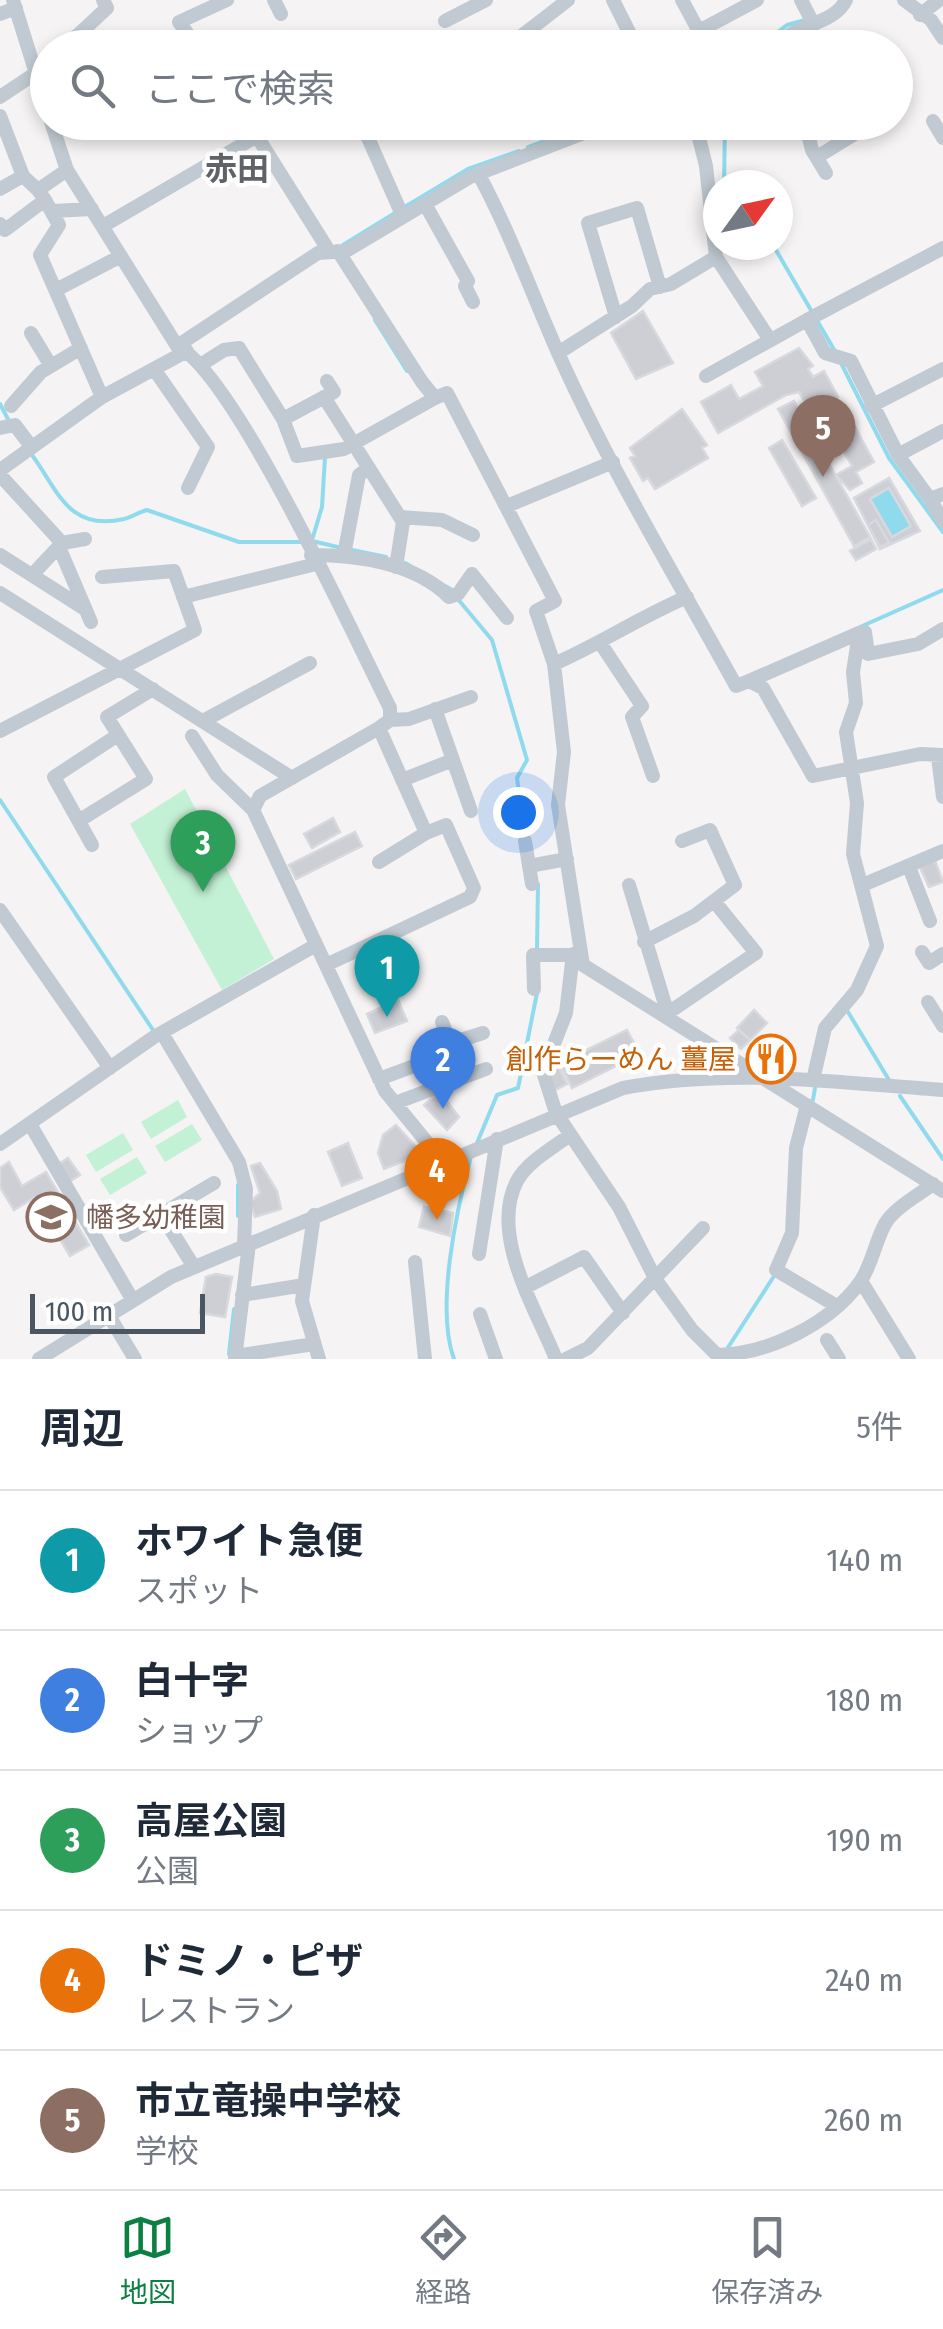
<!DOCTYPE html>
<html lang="ja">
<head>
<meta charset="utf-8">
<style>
	:root { --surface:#fff; --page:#f6f6f7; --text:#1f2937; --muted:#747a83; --line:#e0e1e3; --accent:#0b8043 }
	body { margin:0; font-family:"Fira Sans Condensed","Noto Sans JP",sans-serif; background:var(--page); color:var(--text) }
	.compass { position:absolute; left:703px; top:170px; width:90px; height:90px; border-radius:50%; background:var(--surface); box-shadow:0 5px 15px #0003; rotate:57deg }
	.scale { position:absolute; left:30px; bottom:25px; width:175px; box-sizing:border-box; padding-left:10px; border:5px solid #4a5661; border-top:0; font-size:28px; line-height:35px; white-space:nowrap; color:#4a5661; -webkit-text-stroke:8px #fff; paint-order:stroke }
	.you { position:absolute; left:518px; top:812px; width:35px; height:35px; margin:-25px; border:8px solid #fff; border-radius:50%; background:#1a73e8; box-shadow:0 0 0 15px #1a73e833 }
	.badge { display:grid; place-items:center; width:65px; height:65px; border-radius:50%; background:var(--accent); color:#fff; font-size:32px; font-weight:700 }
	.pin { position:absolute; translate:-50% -82px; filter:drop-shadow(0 2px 5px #0008) }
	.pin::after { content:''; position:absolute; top:52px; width:35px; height:30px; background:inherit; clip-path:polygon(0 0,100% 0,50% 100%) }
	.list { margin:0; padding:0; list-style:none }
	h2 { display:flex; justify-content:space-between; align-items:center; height:130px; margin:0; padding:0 40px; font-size:42px }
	h2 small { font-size:32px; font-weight:400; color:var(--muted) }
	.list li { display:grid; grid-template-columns:65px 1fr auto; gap:30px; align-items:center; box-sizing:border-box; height:140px; padding:0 40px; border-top:2px solid var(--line) }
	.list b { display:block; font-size:38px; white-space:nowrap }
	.list p { margin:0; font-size:32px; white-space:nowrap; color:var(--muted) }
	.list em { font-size:32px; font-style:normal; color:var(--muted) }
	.icon { flex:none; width:55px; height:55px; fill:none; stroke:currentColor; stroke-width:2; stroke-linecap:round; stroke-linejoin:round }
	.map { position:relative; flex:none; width:943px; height:1359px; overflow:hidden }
	.search { position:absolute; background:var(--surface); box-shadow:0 5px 15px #0003; left:30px; right:30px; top:30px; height:110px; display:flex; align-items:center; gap:25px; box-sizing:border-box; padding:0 35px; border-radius:55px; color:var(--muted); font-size:38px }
	.sheet { height:830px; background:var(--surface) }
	nav { display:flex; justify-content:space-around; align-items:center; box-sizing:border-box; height:140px; border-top:2px solid var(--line); background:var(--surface); font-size:28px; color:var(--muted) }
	nav a { display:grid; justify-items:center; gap:5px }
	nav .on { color:var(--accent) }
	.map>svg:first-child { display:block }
	.green { fill:#c3f1d5 }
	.water { fill:#90daee }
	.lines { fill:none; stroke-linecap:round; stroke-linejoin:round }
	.stream { stroke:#90daee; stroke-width:4 }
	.building { fill:#cdcfd5; stroke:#d7d9de; stroke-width:2.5; fill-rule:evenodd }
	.minor { stroke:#c1cad2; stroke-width:14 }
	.labels { text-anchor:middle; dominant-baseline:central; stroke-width:9; stroke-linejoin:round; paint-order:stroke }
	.food-label { font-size:28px; fill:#c56008; stroke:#fff; text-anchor:end }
	.education-label { font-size:28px; fill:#785e54; stroke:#fff; text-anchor:start }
	.quarter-label { font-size:32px; font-weight:bold; fill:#5f6368; stroke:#fff }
</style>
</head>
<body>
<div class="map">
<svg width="943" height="1359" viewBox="0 0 943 1359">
	<rect width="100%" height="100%" fill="#f5f3f3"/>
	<path class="green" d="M185,789L274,959L222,990L130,824Z
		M178,1100L187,1117L151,1139L141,1122Z
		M192,1124L202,1140L165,1162L155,1146Z
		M123,1133L133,1150L96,1172L86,1155Z
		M137,1157L147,1173L110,1195L100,1179Z"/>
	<path class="water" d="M889,488L911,526L892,537L870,499Z"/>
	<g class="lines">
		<path class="stream" d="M757,48L787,25L805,20
			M560,134L580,127
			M528,147L552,138
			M724,185L725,122
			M403,208L468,169L519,151
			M343,245L395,213
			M773,245L836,353
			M375,320L407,371
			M840,361L889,458L943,532
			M0,404L10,423
			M32,455C58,490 68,532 124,519C132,517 139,512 147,510L239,542H303
			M312,540L322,507L325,457
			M312,541L342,548
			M352,550L386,557
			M405,563L452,590
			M457,598L492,640L527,760L517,778L525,836
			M860,627L943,590
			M0,800L155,1033
			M537,949L538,884
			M845,1007L889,1080
			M900,1096L943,1159
			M813,1100L815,1088
			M477,1143L497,1095L518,1088L537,993
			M238,1185V1216
			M727,1349L776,1273
			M229,1354L234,1309
			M454,1359C435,1308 457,1208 471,1156"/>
	</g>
	<path class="building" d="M643,311L673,363L636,379L611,333Z
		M799,348L813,366L808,369L813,377L824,371L838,397L811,412L799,392L786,395L718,433L701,402L731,385L739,399L763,386L755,372Z
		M794,401L870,537L854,546L778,409Z
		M842,403L874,462L856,472L862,483L850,490L836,475L852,466L825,419L810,424Z
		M682,409L707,445L702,448L708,458L655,489L648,478L643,481L630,458L635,456L630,448Z
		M782,440L816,498L802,506L769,448Z
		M889,478L920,531L880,549L854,498ZM889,488L911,526L892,537L870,499ZM876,520L889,543L880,547L868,525Z
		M876,520L889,543L880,547L868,525Z
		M871,539L876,549L856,560L850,551Z
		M333,818L340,832L312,848L304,834Z
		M355,832L362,846L296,879L289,865Z
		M934,858L943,882L929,887L919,865Z
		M398,1000L407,1021L375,1033L367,1014Z
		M754,1010L767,1023L750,1040L737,1028Z
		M627,1030L640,1054L572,1088L560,1063Z
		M739,1030L750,1040L741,1049L730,1038Z
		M751,1044L778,1051L775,1065L747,1058Z
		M558,1065L567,1084L555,1090L546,1070Z
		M439,1091L459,1117L447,1130L424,1105Z
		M396,1125L418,1149V1156L384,1169L378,1153L383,1135Z
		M348,1143L362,1178L342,1186L328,1152Z
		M68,1158L80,1175L69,1182L57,1165Z
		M9,1162L22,1186L46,1172L89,1245L70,1256L35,1197L14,1210L0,1187V1168Z
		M260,1163L277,1191L281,1209L255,1217L250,1202L260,1193L251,1166Z
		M424,1207L453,1213L450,1236L419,1227Z
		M216,1274L232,1277L225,1317L200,1313L206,1277Z"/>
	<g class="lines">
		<path class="minor" d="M13,0L48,112
			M274,0L281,14
			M613,0L637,48
			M682,0L708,48
			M801,0L814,25
			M904,0L931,20L943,38
			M0,14L16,8
			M920,15L939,0
			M445,21L486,0
			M699,31L757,0
			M64,48L107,8L103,0
			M198,48L179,22L227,0
			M506,48L568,0
			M777,48C788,24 833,27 846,0
			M0,97L36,73
			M0,116L23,176
			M933,121L943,138
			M51,122L67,170L177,346C234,373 355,639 390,708V720L379,728L260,796L253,810L385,1091L443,1162
			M248,122L329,251
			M551,122L560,142
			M695,122L706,166L716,257
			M805,122L812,150L826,173
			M365,131L403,217
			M817,157L874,122
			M478,173C510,232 532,294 559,355C610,469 676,577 736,686L749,681L763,688L813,776L920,754L943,755
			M0,189L23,176L38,190
			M45,200L59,225L40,255L102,397
			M425,204L468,281L465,286L473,302
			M53,211L92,209
			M0,224L5,230L45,200L38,190L67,170
			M103,226L257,136
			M338,251L422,382L435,398L447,393L555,601L536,611L554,664
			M56,290L121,256
			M616,317L588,223L637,208L660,287
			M807,320L943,248
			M31,333L51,366
			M177,346L318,253L346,251L470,177L589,131L656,122
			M558,353L632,306L650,289L671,284L716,257L770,340
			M202,364L224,350L239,348L283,419L297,456L344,449L435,398
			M154,369L208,447L188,488
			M706,376L807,320L825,353L851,361L898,455L930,499
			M324,397L403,522L396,567
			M11,406L41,372L81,348
			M871,406L943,369
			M283,419L334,392L327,381
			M0,428L15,425L30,445
			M898,455L943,431
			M0,470L102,397L187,351
			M0,475L62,543L32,575
			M943,494L930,499L943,521
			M507,506L613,462
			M400,517L442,520L473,535
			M62,543L85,539
			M59,547L91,622
			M0,555L85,609
			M311,555C357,555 415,563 449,597L458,594L472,574L507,618
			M344,555L359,475L367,469
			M0,593L292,778
			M183,597L316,564
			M687,597C640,617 600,644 554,664L564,752L558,805L583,965L943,1191
			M601,644L642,706L632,717L653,776
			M749,681L859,633L865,632L868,654L918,644L943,629
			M435,709L471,811
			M390,720L409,719L471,697
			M203,721L310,663
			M0,731L195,630L174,571L102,577
			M192,736L217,775L253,810
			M938,757L943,797
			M402,780L453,760
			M80,820L146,779L107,717L153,689
			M525,841L532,884
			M92,845L54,777L118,735
			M379,862L426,833
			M529,866L567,859
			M909,867L930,921
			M865,884L943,851
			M629,885L667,1011
			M0,910L110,1068
			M644,942L694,916L735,885L710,830L682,841
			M922,952L929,963L943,954
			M573,954L566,1013L543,1072L556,1113L619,1207L656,1280L692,1330L717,1355C768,1354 830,1324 860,1282C872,1265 875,1242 885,1224C894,1208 919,1195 933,1184
			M326,965L470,897L474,888L446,825L426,833L379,728
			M534,989L533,955H579
			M928,1002L943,1026
			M665,1015L756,953L714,901
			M162,1033L239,1162L246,1189L244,1246
			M451,1043L483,1033
			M379,1079L441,1056L451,1043L442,1022
			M813,1080L825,1028L857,990L877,946L853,854L857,803L846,732L856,703L853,672L859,633
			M395,1103L486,1069
			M807,1105L796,1148L792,1233L776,1270L835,1305
			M30,1124L132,1299
			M0,1144L154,1037L316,945
			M161,1214L194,1267
			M314,1215L302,1301L319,1359
			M126,1235L214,1183
			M479,1254L497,1139
			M415,1262L425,1359
			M861,1281L909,1359
			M526,1287L584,1257L623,1313
			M242,1295L304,1285
			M108,1314L135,1359
			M480,1314L496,1359
			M827,1340L839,1359
			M235,1356L314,1344
			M39,1359L171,1277L623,1088C730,1068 835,1082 943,1090
			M235,1359L249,1244
			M556,1359C536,1309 489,1235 517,1181C527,1162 553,1148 570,1135
			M566,1359L588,1348L703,1228"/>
	</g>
	<defs>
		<g id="restaurant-ring" transform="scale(2.5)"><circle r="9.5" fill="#fff" stroke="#e8710a" stroke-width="1.5"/><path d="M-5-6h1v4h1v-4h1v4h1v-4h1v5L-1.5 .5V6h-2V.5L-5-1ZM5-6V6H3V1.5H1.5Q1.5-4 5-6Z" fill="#e8710a"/></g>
		<g id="school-ring" transform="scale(2.5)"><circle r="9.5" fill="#fff" stroke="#8d6e63" stroke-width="1.5"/><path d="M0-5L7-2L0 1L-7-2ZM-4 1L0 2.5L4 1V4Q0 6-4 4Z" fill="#8d6e63"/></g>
	</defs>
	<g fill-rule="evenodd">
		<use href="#restaurant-ring" x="771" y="1059"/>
		<use href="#school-ring" x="51" y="1217"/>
	</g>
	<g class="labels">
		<g class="food-label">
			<text x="736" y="1059">創作らーめん 薑屋</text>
		</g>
		<g class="education-label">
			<text x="86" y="1217">幡多幼稚園</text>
		</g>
		<g class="quarter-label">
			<text x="237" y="169">赤田</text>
		</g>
	</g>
</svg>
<svg class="compass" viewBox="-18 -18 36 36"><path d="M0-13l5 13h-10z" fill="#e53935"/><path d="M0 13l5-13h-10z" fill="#747a83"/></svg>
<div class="scale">100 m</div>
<div class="you"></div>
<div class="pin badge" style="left:387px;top:1017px;background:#0f9aa8">1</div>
<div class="pin badge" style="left:443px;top:1109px;background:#3f7fe0">2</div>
<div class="pin badge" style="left:203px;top:892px;background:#2e9e5b">3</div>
<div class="pin badge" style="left:437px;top:1220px;background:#e8710a">4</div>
<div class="pin badge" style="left:823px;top:477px;background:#8d6e63">5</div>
<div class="search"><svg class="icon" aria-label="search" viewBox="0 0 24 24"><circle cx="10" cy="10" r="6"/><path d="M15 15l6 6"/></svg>ここで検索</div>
</div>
<section class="sheet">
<h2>周辺<small>5件</small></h2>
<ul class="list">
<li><span class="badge" style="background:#0f9aa8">1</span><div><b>ホワイト急便</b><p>スポット</p></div><em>140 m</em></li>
<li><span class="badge" style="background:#3f7fe0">2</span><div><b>白十字</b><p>ショップ</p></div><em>180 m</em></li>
<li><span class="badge" style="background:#2e9e5b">3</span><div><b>高屋公園</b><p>公園</p></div><em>190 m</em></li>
<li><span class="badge" style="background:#e8710a">4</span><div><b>ドミノ・ピザ</b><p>レストラン</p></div><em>240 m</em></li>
<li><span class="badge" style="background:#8d6e63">5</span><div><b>市立竜操中学校</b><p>学校</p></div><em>260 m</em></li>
</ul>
</section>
<nav>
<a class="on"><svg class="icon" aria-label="map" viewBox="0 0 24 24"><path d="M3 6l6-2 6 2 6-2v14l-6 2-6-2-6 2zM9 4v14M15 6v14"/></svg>地図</a>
<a><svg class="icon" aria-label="directions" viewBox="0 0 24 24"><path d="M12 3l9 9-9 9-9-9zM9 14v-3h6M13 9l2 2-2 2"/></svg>経路</a>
<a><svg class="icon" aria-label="saved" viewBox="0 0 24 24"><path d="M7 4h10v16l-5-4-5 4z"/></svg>保存済み</a>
</nav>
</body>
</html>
